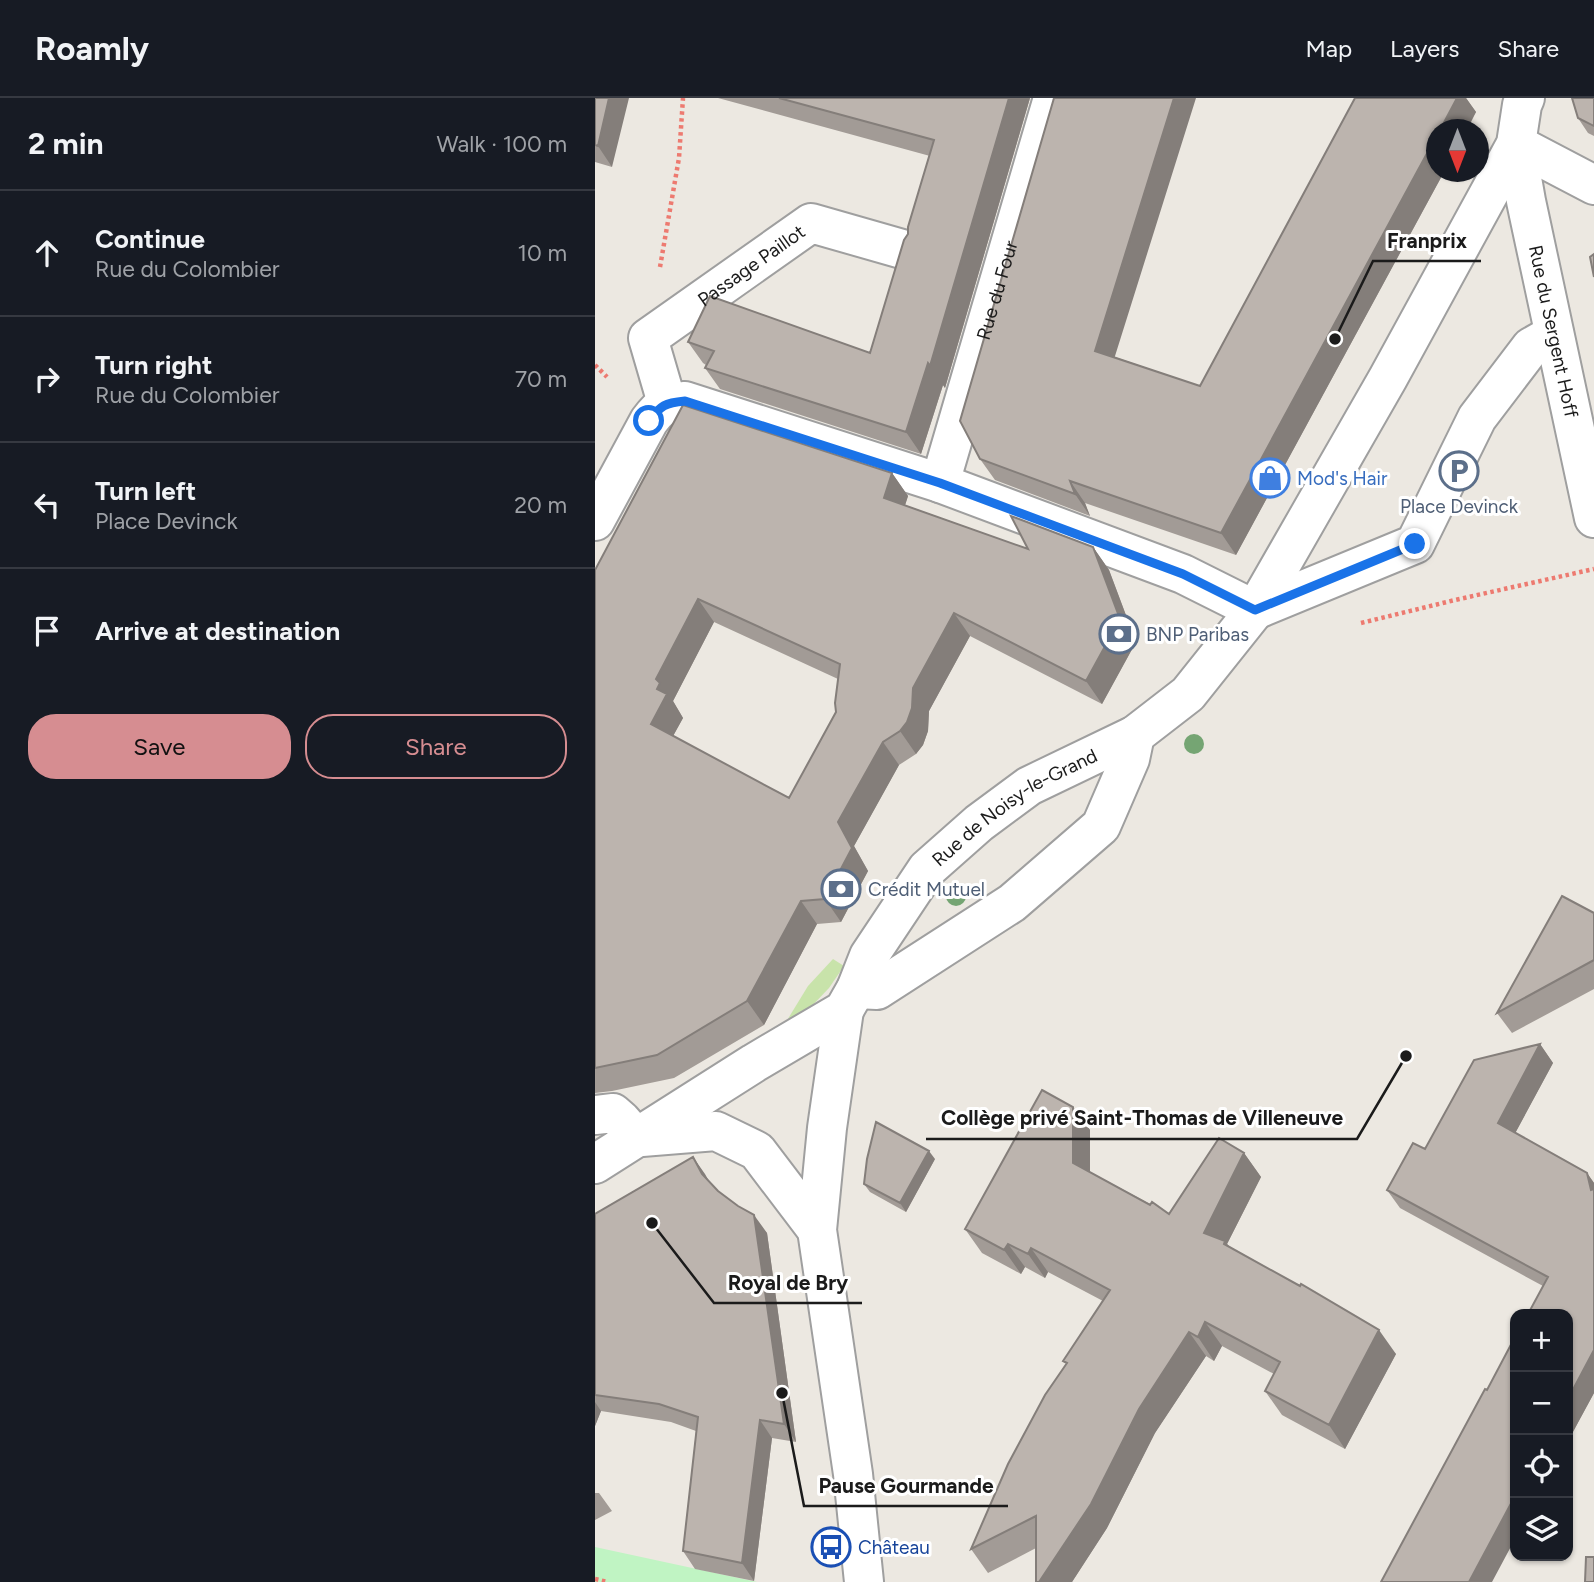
<!DOCTYPE html>
<html lang="en">
<head>
<meta charset="utf-8">
<style>
	:root { --surface:#171b24; --page:#242831; --text:#f1f3f6; --muted:#9ea1a6; --line:#363941; --accent:#d68d91 }
	body { margin:0; font-family:Figtree,sans-serif; background:var(--page); color:var(--text) }
	.controls { position:absolute; right:21px; bottom:21px; display:grid; overflow:hidden; border-radius:14px; box-shadow:0 2px 5px #0004 }
	.controls button { width:63px; height:63px; display:grid; place-items:center; padding:0; border:0; border-bottom:2px solid var(--line); background:var(--surface); color:var(--text); font:35px sans-serif }
	.compass { position:absolute; left:831px; top:21px; width:63px; height:63px; border-radius:50%; background:var(--surface); box-shadow:0 2px 5px #0004; rotate:180deg }
	.stop { position:absolute; width:21px; height:21px; margin:-16px; border:5px solid #1a73e8; border-radius:50%; background:#fff }
	.stop.end { background:#1a73e8; border-color:#fff; box-shadow:0 2px 7px #0008 }
	.list { margin:0; padding:0; list-style:none }
	h2 { display:flex; justify-content:space-between; align-items:center; height:91px; margin:0; padding:0 28px; font-size:30px }
	h2 small { font-size:23px; font-weight:400; color:var(--muted) }
	.list li { display:grid; grid-template-columns:46px 1fr auto; gap:21px; align-items:center; box-sizing:border-box; height:126px; padding:0 28px; border-top:2px solid var(--line) }
	.list b { display:block; font-size:26px; white-space:nowrap }
	.list p { margin:0; font-size:23px; white-space:nowrap; color:var(--muted) }
	.list em { font-size:23px; font-style:normal; color:var(--muted) }
	.actions { display:flex; gap:14px; padding:21px 28px }
	.actions a { flex:1; padding:16px 0; border:2px solid var(--accent); border-radius:28px; text-align:center; font-size:24px; color:var(--accent) }
	.actions .main { background:var(--accent); color:#111 }
	.icon { flex:none; width:38px; height:38px; fill:none; stroke:currentColor; stroke-width:2; stroke-linecap:round; stroke-linejoin:round }
	.map { position:relative; flex:none; width:999px; height:1484px; overflow:hidden }
	header { display:flex; align-items:center; gap:42px; box-sizing:border-box; height:98px; padding:0 35px; background:var(--surface); border-bottom:2px solid var(--line) }
	header strong { font-size:33px }
	nav { display:flex; gap:38px; margin-inline-start:auto; font-size:24px }
	main { display:flex }
	aside { flex:1; background:var(--surface) }
	.map>svg:first-child { display:block }
	.grass { fill:#c8e3aa }
	.park { fill:#c0f4c3 }
	.lines { fill:none; stroke-linecap:round; stroke-linejoin:round }
	.minor-casing { stroke:#9f9f9f; stroke-width:42 }
	.path { stroke:#ed7a70; stroke-width:4.5; stroke-dasharray:3.5 3.5; stroke-linecap:butt }
	.minor { stroke:#fff; stroke-width:38 }
	.tree { fill:#75a573 }
	.wall { fill:#a29b96; fill-rule:evenodd }
	.shaded-wall { fill:#847e7a }
	.building { fill:#bcb4ae; stroke:#847e7a; stroke-width:2; fill-rule:evenodd }
	.route { stroke:#1a73e8; stroke-width:9 }
	.labels { text-anchor:middle; dominant-baseline:central; stroke-width:6; stroke-linejoin:round; paint-order:stroke }
	.street-label { font-size:19px; fill:#1b1b1b; stroke:#fff }
	.shop-label { font-size:19px; fill:#366cbe; stroke:#fff; text-anchor:start }
	.service-label { font-size:19px; fill:#4e5e75; stroke:#fff; text-anchor:start }
	.transit-label { font-size:19px; fill:#164399; stroke:#fff; text-anchor:start }
	.leader { fill:none; stroke:#1b1b1b; stroke-width:2.5 }
	.callout-dot { fill:#1b1b1b; stroke:#fff; stroke-width:2.5 }
	.callout-label { font-size:21px; text-anchor:middle; font-weight:bold; fill:#1b1b1b; stroke:#fff; stroke-width:6; stroke-linejoin:round; paint-order:stroke }
</style>
</head>
<body>
<header>
<strong>Roamly</strong>
<nav><a>Map</a><a>Layers</a><a>Share</a></nav>
</header>
<main>
<aside>
<h2>2 min<small>Walk · 100 m</small></h2>
<ul class="list">
<li><svg class="icon" aria-label="ahead" viewBox="0 0 24 24"><path d="M12 20V5M6 11l6-6 6 6"/></svg><div><b>Continue</b><p>Rue du Colombier</p></div><em>10 m</em></li>
<li><svg class="icon" aria-label="right" viewBox="0 0 24 24"><path d="M7 20v-9h11M14 6l5 5-5 5"/></svg><div><b>Turn right</b><p>Rue du Colombier</p></div><em>70 m</em></li>
<li><svg class="icon" aria-label="left" viewBox="0 0 24 24"><path d="M17 20v-9H6M10 6l-5 5 5 5"/></svg><div><b>Turn left</b><p>Place Devinck</p></div><em>20 m</em></li>
<li><svg class="icon" aria-label="arrive" viewBox="0 0 24 24"><path d="M6 21V4h12l-3 4 3 4H6"/></svg><div><b>Arrive at destination</b></div></li>
</ul>
<div class="actions"><a class="main">Save</a><a>Share</a></div>
</aside>
<div class="map">
<svg width="999" height="1484" viewBox="0 0 999 1484">
	<rect width="100%" height="100%" fill="#ece8e1"/>
	<path class="grass" d="M238,861L249,868L234,890L212,913L193,926L191,924L213,888Z"/>
	<path class="park" d="M0,1449L162,1484H0Z"/>
	<g class="lines">
		<g class="minor-casing">
			<g id="minor">
				<path id="s1" d="M921,46L931,103L999,420"/>
				<path d="M921,46L999,87"/>
				<path id="s2" d="M72,305L53,240L216,125L307,151"/>
				<path id="s3" d="M345,385L458,0"/>
				<path d="M0,423L54,323C66,307 70,305 90,303L345,385L588,476L660,512"/>
				<path d="M660,512L820,446L882,320L936,249L959,236"/>
				<path d="M261,891L282,892L417,805L506,728L535,661L540,637"/>
				<path d="M249,912L232,1030L222,1132L258,1376L269,1484"/>
				<path d="M0,1017L18,1015L26,1022L41,1039"/>
				<path d="M47,1039L121,1033L162,1053L222,1132"/>
				<path id="s4" d="M0,1066L159,965L249,912L261,891L274,858L332,771L384,725L434,688L540,637L593,596L660,512L793,280L921,46L927,7L930,0"/>
			</g>
		</g>
		<path class="path" d="M65,169L84,60L88,0
			M0,267L12,279
			M766,525L860,502L999,471
			M0,1481L13,1484"/>
		<use href="#minor" class="minor"/>
	</g>
	<g class="tree">
		<circle cx="599" cy="646" r="10"/>
		<circle cx="361" cy="798" r="10"/>
	</g>
	<path class="wall" d="M0,0L17,69L0,64Z
		M123,0H435L350,290L348,287L326,356L125,291L110,270L111,267L108,265L93,244L275,255L313,136L335,58Z
		M760,0H871L881,14L842,74H849L641,457L490,405L495,418L400,382L385,361L520,259L605,288Z
		M999,0V38L993,35L983,20Z
		M297,375L313,398L310,407L433,451L498,449L514,472L541,544L507,606L375,538L334,613L333,633L328,647L321,656L304,667L259,748L273,773L246,824L222,826L169,927L79,980L17,993L0,995V472ZM119,524L243,581L241,614L194,700L78,638L88,620L78,603Z
		M999,815V891L917,935L902,915Z
		M945,946L958,965L920,1035L992,1075L999,1085V1295L973,1343V1216L948,1188L805,1110L792,1092Z
		M478,1009L495,1032V1074L574,1116L649,1055L666,1079L632,1146L634,1148L801,1256L750,1351L687,1317L670,1293L679,1276L627,1248L619,1263L611,1258L560,1335L512,1430L477,1484H441V1450L393,1475L376,1451L471,1266L468,1263L508,1203L453,1174L450,1180L430,1169L426,1176L387,1155L370,1131Z
		M98,1059L114,1084L123,1093L172,1135L201,1344L177,1340L159,1483L100,1471L88,1453L101,1333L76,1324L6,1313L0,1328V1116Z
		M340,1061L311,1114L275,1094L269,1086Z
		M0,1395H4L17,1413L0,1422Z"/>
	<path class="shaded-wall" d="M14,0H34L17,69L3,48Z
		M414,0H435L350,290L348,287L326,356L311,334L333,265Z
		M579,0H601L515,274L500,253Z
		M862,0H871L881,14L872,32H845Z
		M842,37V74H849L641,457L626,435Z
		M297,375L313,398L305,423L289,400Z
		M475,383L490,405L495,418L480,396Z
		M498,449L514,472L541,544L507,606L491,583Z
		M103,501L119,524L78,603L88,620L72,649L56,626L62,591L61,581Z
		M359,515L375,538L334,613L333,633L328,647L321,656L305,633L318,590Z
		M288,644L304,667L259,748L273,773L246,824L230,801L243,724Z
		M206,803L222,826L169,927L152,903Z
		M945,946L958,965L916,1043L903,1025Z
		M478,1009L495,1032V1089L478,1065Z
		M334,1053L340,1061L311,1114L305,1105Z
		M649,1055L666,1079L632,1146L647,1167L609,1135Z
		M98,1059L110,1076L120,1094L107,1076Z
		M992,1075L999,1085V1096L996,1092Z
		M159,1117L172,1135L201,1344L189,1326Z
		M413,1146L430,1169L426,1176L409,1152Z
		M436,1150L453,1174L450,1180L433,1156Z
		M610,1224L627,1248L619,1263L603,1239Z
		M784,1232L801,1256L750,1351L734,1327Z
		M594,1234L611,1258L560,1335L512,1430L477,1484H444L544,1311Z
		M999,1252V1295L973,1343V1301Z
		M0,1304L6,1313L0,1328Z
		M165,1322L177,1340L159,1483L147,1465Z
		M920,1398V1441L897,1484H874Z"/>
	<path class="building" d="M0,0H14L3,48L0,47Z
		M184,0H414L335,268L333,265L311,334L110,270L119,253L93,244L115,198L275,255L309,142L313,136V129L339,42Z
		M459,0H579L500,253L605,288L760,0H862L845,32H842V37L626,435L475,383L480,396L385,361L365,323Z
		M977,0H999V28L983,20Z
		M999,156V179L995,159Z
		M88,307L297,375L289,400L433,451L416,418L498,449L525,521L491,583L359,515L318,590L317,610L312,624L305,633L288,644L243,724L257,750L230,801L206,803L152,903L62,957L0,970V472ZM103,501L245,566L240,605L241,614L194,700L56,626L72,596L62,591L65,585L61,581Z
		M967,798L999,815V862L902,915Z
		M945,946L903,1025L992,1075L996,1092L999,1091V1252L973,1301V1216H933L953,1179L792,1092L818,1045L830,1051L879,962Z
		M447,992L478,1009V1065L555,1107L557,1104L574,1116L624,1040L649,1055L609,1135L630,1143L629,1146L705,1188L706,1186L784,1232L734,1327L670,1293L685,1264L610,1224L603,1239L594,1234L544,1311L496,1406L444,1484H441V1418L376,1451L413,1366L450,1297L472,1265L468,1263L515,1192L436,1150L433,1156L413,1146L409,1152L370,1131Z
		M281,1024L334,1053L305,1105L269,1086L272,1061Z
		M98,1059L107,1076L123,1093L143,1108L159,1117L189,1326L165,1322L147,1465L88,1453L103,1319L64,1306L0,1297V1116Z
		M920,1239V1398L874,1484H786L890,1291L892,1292Z
		M991,1459H999V1484H990Z"/>
	<g class="lines">
		<path class="route" d="M54,323C66,307 70,305 90,303L345,385L588,476L660,512L820,446"/>
	</g>
	<defs>
		<g id="parking-ring" transform="scale(2.0125)"><circle r="9.5" fill="#fff" stroke="#5c6f8a" stroke-width="1.5"/><path d="M-3.5-5.5H1a3.5 3.5 0 0 1 0 7H-1V5.5H-3.5ZM-1-3.4V-.6H.8a1.4 1.4 0 0 0 0-2.8Z" fill="#5c6f8a"/></g>
		<g id="shop-ring" transform="scale(2.0125)"><circle r="9.5" fill="#fff" stroke="#3f7fe0" stroke-width="1.5"/><path d="M-5-2.5h2.3a2.7 3.5 0 0 1 5.4 0H5L5.5 6h-11ZM-1.5-2.5h3a1.5 2.3 0 0 0-3 0Z" fill="#3f7fe0"/></g>
		<g id="bank-ring" transform="scale(2.0125)"><circle r="9.5" fill="#fff" stroke="#5c6f8a" stroke-width="1.5"/><path d="M-6-4H6V4H-6ZM0-2.3a2.3 2.3 0 1 0 0 4.6a2.3 2.3 0 1 0 0-4.6Z" fill="#5c6f8a"/></g>
		<g id="bus-ring" transform="scale(2.0125)"><circle r="9.5" fill="#fff" stroke="#1a4fb4" stroke-width="1.5"/><path d="M-5-6H5V4H4V6H2V4H-2V6H-4V4H-5ZM-3.5-4V0h7V-4ZM-3.5 1.2v1.5H-2V1.2ZM2 1.2v1.5H3.5V1.2Z" fill="#1a4fb4"/></g>
	</defs>
	<g fill-rule="evenodd">
		<use href="#parking-ring" x="864" y="373"/>
		<use href="#shop-ring" x="675" y="380"/>
		<use href="#bank-ring" x="524" y="536"/>
		<use href="#bank-ring" x="246" y="791"/>
		<use href="#bus-ring" x="236" y="1449"/>
	</g>
	<g class="labels">
		<g class="street-label">
			<text stroke="none"><textPath href="#s2" startOffset="194">Passage Paillot</textPath></text>
			<text stroke="none"><textPath href="#s3" startOffset="201">Rue du Four</textPath></text>
			<text stroke="none"><textPath href="#s1" startOffset="191">Rue du Sergent Hoff</textPath></text>
			<text stroke="none"><textPath href="#s4" startOffset="565">Rue de Noisy-le-Grand</textPath></text>
		</g>
		<g class="shop-label">
			<text x="702" y="380">Mod's Hair</text>
		</g>
		<g class="service-label">
			<text x="864" y="408" text-anchor="middle">Place Devinck</text>
			<text x="551" y="536">BNP Paribas</text>
			<text x="273" y="791">Crédit Mutuel</text>
		</g>
		<g class="transit-label">
			<text x="263" y="1449">Château</text>
		</g>
	</g>
	<path class="leader" d="M740 241L778 163H886M811 958L762 1041H331M57 1125L119 1205H267M187 1295L209 1408H413"/>
	<g class="callout-dot">
		<circle cx="740" cy="241" r="7"/>
		<circle cx="811" cy="958" r="7"/>
		<circle cx="57" cy="1125" r="7"/>
		<circle cx="187" cy="1295" r="7"/>
	</g>
	<g class="callout-label">
		<text x="832" y="150">Franprix</text>
		<text x="547" y="1027">Collège privé Saint-Thomas de Villeneuve</text>
		<text x="193" y="1192">Royal de Bry</text>
		<text x="311" y="1395">Pause Gourmande</text>
	</g>
</svg>
<div class="controls">
<button>+</button>
<button>−</button>
<button><svg class="icon" aria-label="locate" viewBox="0 0 24 24"><circle cx="12" cy="12" r="6"/><path d="M12 2v4M12 18v4M2 12h4M18 12h4"/></svg></button>
<button><svg class="icon" aria-label="layers" viewBox="0 0 24 24"><path d="M12 4l9 5-9 5-9-5zM3 14l9 5 9-5"/></svg></button>
</div>
<svg class="compass" viewBox="-18 -18 36 36"><path d="M0-13l5 13h-10z" fill="#e53935"/><path d="M0 13l5-13h-10z" fill="#9ea1a6"/></svg>
<div class="stop" style="left:54px;top:323px"></div>
<div class="stop end" style="left:820px;top:446px"></div>
</div>
</main>
</body>
</html>
